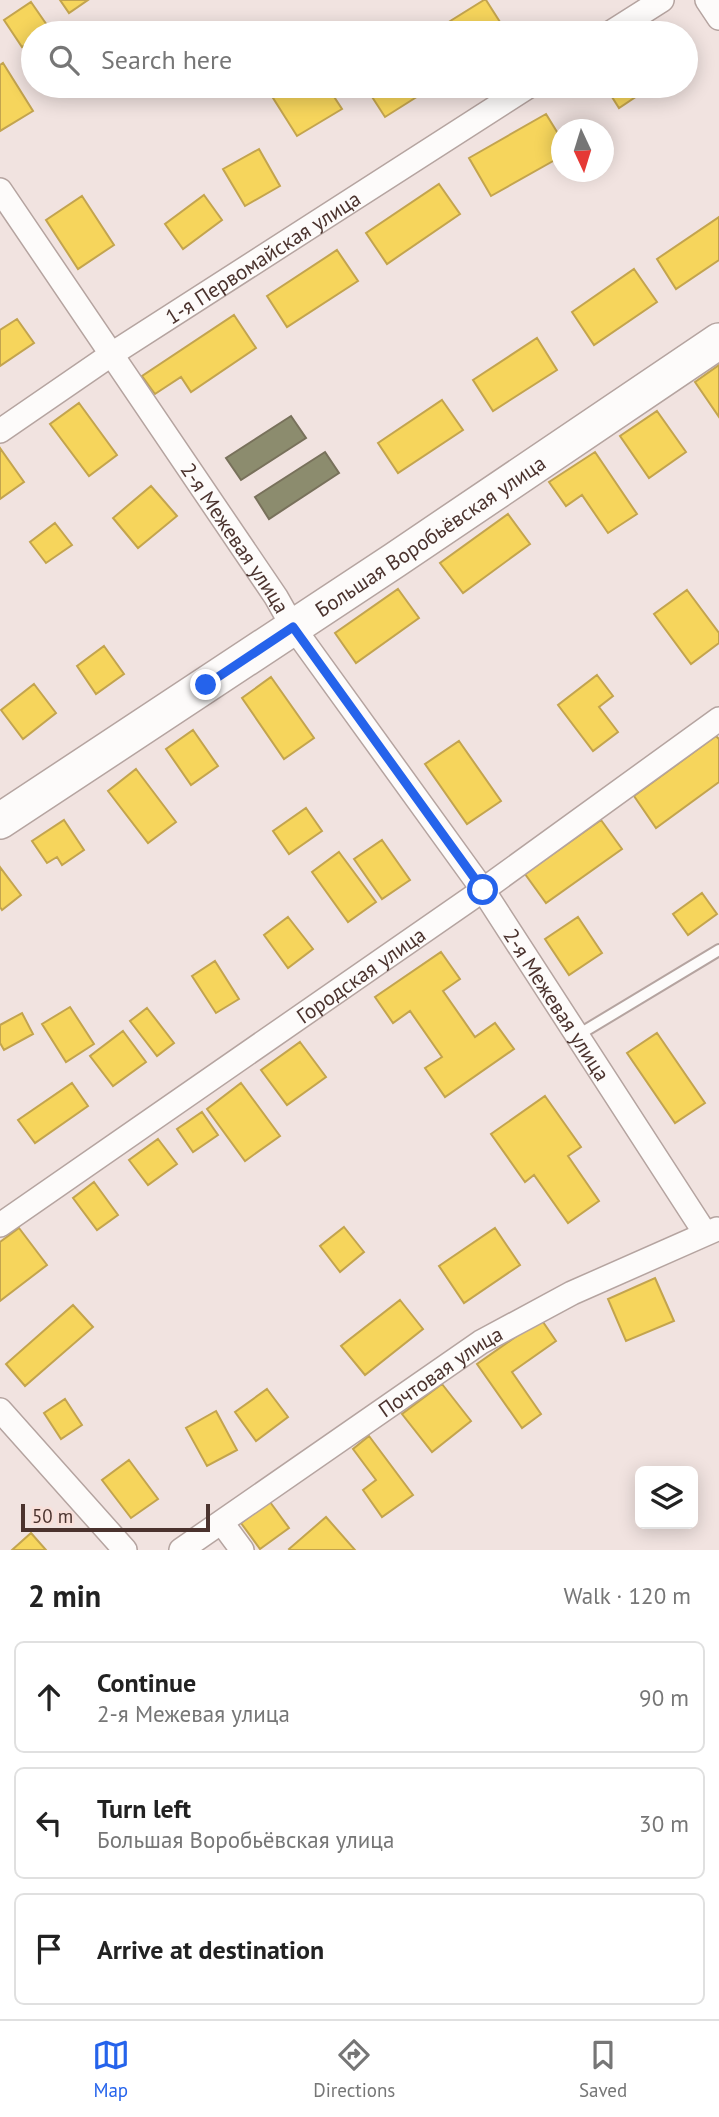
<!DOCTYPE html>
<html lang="en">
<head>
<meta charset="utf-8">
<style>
	:root { --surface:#fff; --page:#f2f2f2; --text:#222; --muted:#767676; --line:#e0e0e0; --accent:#2563eb }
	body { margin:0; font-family:"PT Sans",sans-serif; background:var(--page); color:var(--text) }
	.controls { position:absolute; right:21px; bottom:21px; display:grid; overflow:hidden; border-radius:10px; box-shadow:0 4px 18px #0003 }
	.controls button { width:63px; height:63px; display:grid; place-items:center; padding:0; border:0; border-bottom:2px solid var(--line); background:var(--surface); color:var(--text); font:35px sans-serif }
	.compass { position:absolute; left:551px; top:119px; width:63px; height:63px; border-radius:50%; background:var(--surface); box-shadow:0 4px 18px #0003; rotate:176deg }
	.scale { position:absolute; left:21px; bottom:18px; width:189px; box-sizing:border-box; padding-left:7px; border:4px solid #4b332e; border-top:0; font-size:19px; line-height:24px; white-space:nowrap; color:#4b332e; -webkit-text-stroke:5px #f8dfd9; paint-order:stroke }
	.stop { position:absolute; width:21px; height:21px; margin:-16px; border:5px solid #2563eb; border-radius:50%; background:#fff }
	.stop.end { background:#2563eb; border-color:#fff; box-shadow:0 2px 7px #0008 }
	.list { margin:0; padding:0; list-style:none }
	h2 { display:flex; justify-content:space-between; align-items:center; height:91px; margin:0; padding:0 28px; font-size:30px }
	h2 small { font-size:23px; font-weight:400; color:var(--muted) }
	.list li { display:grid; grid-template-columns:46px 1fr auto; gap:21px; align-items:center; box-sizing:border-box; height:112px; margin:0 14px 14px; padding:0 14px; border:2px solid var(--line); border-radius:10px }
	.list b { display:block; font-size:26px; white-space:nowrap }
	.list p { margin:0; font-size:23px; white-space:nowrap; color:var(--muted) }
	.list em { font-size:23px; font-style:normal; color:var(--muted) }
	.icon { flex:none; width:38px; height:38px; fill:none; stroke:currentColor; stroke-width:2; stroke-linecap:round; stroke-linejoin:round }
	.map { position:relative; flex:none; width:719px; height:1550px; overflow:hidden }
	.search { position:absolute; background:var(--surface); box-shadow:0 4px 18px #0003; left:21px; right:21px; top:21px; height:77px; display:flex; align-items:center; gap:18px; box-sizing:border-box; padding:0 24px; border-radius:38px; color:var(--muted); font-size:26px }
	.sheet { height:469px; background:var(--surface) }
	nav { display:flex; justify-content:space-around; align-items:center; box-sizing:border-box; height:98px; border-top:2px solid var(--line); background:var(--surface); font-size:19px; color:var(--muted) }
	nav a { display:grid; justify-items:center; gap:4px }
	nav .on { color:var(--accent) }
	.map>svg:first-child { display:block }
	.homes { fill:#f6d55c; stroke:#c3a44e; stroke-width:2 }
	.industry { fill:#8c8c6e; stroke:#78715b; stroke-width:2 }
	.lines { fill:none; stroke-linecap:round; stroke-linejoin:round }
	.service-casing { stroke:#b5a4a0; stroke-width:14 }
	.minor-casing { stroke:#b5a4a0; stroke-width:26 }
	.primary-casing { stroke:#b5a4a0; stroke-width:38 }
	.service { stroke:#fdfbfa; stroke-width:10 }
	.minor { stroke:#fdfbfa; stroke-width:23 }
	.primary { stroke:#fdfbfa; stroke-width:35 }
	.route { stroke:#2563eb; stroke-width:9 }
	.labels { text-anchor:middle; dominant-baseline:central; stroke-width:7; stroke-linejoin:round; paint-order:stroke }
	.street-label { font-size:21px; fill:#4b332e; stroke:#f8dfd9 }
</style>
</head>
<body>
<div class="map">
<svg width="719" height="1550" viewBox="0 0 719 1550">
	<rect width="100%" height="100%" fill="#f1e3e0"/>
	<path class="homes" d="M60,0H88L69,13Z
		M484,0H486L507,33H442L439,28Z
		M31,2L49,28L42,33H33V39L22,47L4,20Z
		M3,63L33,111L0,131V65Z
		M275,86H327L342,109L297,136L268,90Z
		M365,86H434L385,117Z
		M605,86H652L619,108Z
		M546,114L562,140V156L491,196L469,158Z
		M259,149L280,186L245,206L223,169Z
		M439,184L460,214L387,264L366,233Z
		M204,195L222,220L183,249L165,224Z
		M82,196L114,245L78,269L46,220Z
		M719,217V260L676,289L657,259Z
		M337,250L358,281L287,327L267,296Z
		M634,269L657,302L594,345L572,312Z
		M234,315L256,348L191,392L181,377L155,394L142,376Z
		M17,319L34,343L0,366V330Z
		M537,338L557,370L493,411L473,380Z
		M719,365V417L695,382Z
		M442,400L463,430L398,473L378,443Z
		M79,403L117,455L89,476L50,424Z
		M657,411L686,452L649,478L620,436Z
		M0,448L24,482L0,499Z
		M595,452L637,514L608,533L582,495L566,506L549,482Z
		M151,486L177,516L138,548L113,518Z
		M508,514L530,544L463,593L440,563Z
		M55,523L72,545L46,563L30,542Z
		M398,589L419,618L356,663L335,633Z
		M687,590L719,633V643L691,664L654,614Z
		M104,646L124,674L96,694L77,666Z
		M597,675L613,696L599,707L618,732L593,751L558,705Z
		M271,677L314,738L284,759L242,698Z
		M34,684L56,713L23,739L1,710Z
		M193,730L218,766L191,785L166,749Z
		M716,736L719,739V782L656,828L634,796Z
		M459,741L501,801L467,824L425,764Z
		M136,769L176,822L148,843L108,791Z
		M306,808L322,831L289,854L273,831Z
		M64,820L84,850L62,865L57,857L47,863L32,841Z
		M601,820L622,849L546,903L525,874Z
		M382,840L410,880L382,899L354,859Z
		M339,852L376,902L348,922L312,872Z
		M0,867L21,895L2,910L0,907Z
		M702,893L717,914L688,935L673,914Z
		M288,917L313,949L288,968L264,935Z
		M578,917L602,953L569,975L545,939Z
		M441,952L460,979L443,991L475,1037L495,1023L514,1049L445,1097L425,1068L442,1057L410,1011L393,1023L375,997Z
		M215,961L239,999L216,1013L192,976Z
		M70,1007L94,1044L66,1062L42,1024Z
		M147,1008L174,1043L157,1056L130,1021Z
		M22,1013L33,1034L4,1050L0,1043V1025Z
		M123,1031L146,1062L113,1086L90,1056Z
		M657,1033L705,1103L675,1123L627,1053Z
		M300,1042L326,1077L287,1105L261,1070Z
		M72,1083L88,1106L35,1143L18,1120Z
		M241,1083L280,1136L245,1161L207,1109Z
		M545,1096L581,1147L568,1156L599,1201L568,1223L534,1175L525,1182L491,1134Z
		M202,1112L218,1135L193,1152L177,1129Z
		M158,1139L177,1164L148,1185L129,1160Z
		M94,1182L118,1215L97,1230L73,1198Z
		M344,1227L364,1252L340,1272L320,1246Z
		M19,1228L47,1265L0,1301V1242Z
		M495,1228L520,1265L464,1303L439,1266Z
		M655,1278L674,1321L626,1341L608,1299Z
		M400,1300L423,1329L365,1375L341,1346Z
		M73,1305L93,1327L25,1386L6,1364Z
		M541,1319L556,1341L512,1372L541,1414L522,1428L477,1364Z
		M442,1384L471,1421L432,1452L402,1414Z
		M267,1389L288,1417L256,1441L235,1412Z
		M65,1399L82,1425L61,1439L44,1413Z
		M216,1411L237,1450L207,1466L186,1428Z
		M369,1436L413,1495L382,1517L363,1490L376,1480L353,1449Z
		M129,1460L158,1499L131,1518L102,1480Z
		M270,1502L289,1528L260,1549L241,1523Z
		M326,1517L355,1550H290L289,1549Z
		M31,1533L46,1550H12Z"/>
	<path class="industry" d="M291,416L306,438L241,480L226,458Z
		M325,452L339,473L269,519L255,497Z"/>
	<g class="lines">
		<g class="service-casing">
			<path id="service" d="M578,1035L719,950"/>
		</g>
		<g class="minor-casing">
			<g id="minor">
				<path d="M707,0L719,18"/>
				<path d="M610,33L662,0"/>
				<path id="s1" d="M0,190L276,597L293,627L483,890L705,1233"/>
				<path id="s2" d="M0,431L112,354L529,86"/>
				<path id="s3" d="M0,1225L483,890L719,719"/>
				<path d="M0,1410L125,1550"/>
				<path d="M222,1523L242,1550"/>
				<path id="s4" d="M181,1550L481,1342L572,1293L717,1229"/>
			</g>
		</g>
		<g class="primary-casing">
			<g id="primary">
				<path id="s5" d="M0,821L395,560L719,341"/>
			</g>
		</g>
		<use href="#service" class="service"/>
		<use href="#minor" class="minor"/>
		<use href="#primary" class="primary"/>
	</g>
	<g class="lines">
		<path class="route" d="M206,685L293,627L483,890"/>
	</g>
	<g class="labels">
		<g class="street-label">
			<text stroke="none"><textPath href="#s2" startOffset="315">1-я Первомайская улица</textPath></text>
			<text stroke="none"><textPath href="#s5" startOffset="516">Большая Воробьёвская улица</textPath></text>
			<text stroke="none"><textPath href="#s1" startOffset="420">2-я Межевая улица</textPath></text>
			<text stroke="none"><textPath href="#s3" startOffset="439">Городская улица</textPath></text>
			<text stroke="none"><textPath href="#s1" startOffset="987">2-я Межевая улица</textPath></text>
			<text stroke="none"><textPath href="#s4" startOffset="315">Почтовая улица</textPath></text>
		</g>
	</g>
</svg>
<div class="controls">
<button><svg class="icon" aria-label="layers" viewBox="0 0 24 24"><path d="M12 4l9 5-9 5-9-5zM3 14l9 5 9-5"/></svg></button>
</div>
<svg class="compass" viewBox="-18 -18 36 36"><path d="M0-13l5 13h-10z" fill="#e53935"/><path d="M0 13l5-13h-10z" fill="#767676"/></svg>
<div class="scale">50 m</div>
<div class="stop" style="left:483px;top:890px"></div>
<div class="stop end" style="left:206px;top:685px"></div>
<div class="search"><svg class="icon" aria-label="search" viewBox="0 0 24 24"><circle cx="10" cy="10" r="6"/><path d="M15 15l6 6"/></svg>Search here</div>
</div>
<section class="sheet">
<h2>2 min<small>Walk · 120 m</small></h2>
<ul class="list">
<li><svg class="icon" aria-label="ahead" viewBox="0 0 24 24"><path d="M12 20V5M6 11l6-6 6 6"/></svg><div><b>Continue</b><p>2-я Межевая улица</p></div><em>90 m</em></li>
<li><svg class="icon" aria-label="left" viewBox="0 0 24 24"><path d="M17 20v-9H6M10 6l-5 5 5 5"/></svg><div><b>Turn left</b><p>Большая Воробьёвская улица</p></div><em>30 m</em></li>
<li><svg class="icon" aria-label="arrive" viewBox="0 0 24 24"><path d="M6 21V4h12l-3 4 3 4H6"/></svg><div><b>Arrive at destination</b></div></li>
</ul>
</section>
<nav>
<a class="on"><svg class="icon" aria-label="map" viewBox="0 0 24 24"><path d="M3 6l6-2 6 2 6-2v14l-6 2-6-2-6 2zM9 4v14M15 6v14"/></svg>Map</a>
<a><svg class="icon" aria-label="directions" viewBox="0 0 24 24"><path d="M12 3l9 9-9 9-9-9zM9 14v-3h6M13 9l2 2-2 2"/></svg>Directions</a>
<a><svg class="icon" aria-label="saved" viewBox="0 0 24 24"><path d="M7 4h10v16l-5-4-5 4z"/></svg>Saved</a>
</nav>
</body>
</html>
